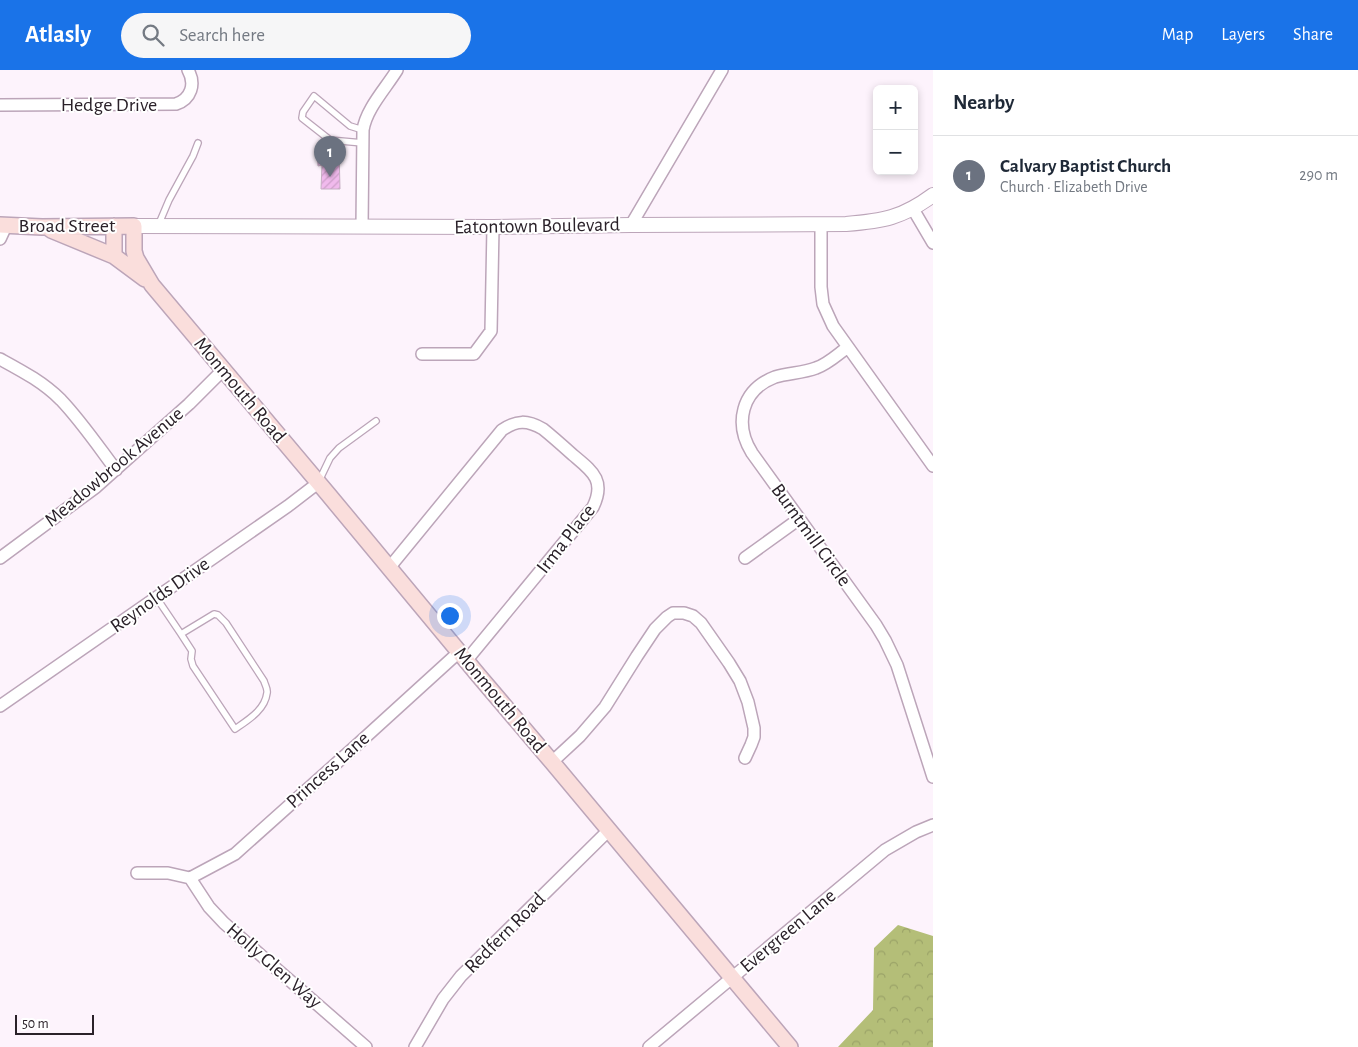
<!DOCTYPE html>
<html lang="en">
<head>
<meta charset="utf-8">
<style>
	:root { --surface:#fff; --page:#f6f6f7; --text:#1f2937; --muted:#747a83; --line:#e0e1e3; --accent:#1a73e8 }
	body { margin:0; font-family:"Alegreya Sans",sans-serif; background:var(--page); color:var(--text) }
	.controls { position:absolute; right:15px; top:15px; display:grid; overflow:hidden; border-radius:8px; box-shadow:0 2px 8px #0003 }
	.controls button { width:45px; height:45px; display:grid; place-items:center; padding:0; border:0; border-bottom:1px solid var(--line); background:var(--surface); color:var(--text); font:25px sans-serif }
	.scale { position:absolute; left:15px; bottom:12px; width:79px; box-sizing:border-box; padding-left:5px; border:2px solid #2a2129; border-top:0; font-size:14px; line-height:18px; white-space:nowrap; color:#2a2129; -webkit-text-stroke:4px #fff; paint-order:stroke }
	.you { position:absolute; left:449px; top:545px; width:18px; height:18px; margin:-12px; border:4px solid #fff; border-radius:50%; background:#1a73e8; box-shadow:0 0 0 8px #1a73e833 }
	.badge { display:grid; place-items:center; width:32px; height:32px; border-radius:50%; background:var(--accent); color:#fff; font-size:16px; font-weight:700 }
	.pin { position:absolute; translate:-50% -41px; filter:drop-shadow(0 1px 2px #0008) }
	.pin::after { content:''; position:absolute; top:26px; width:18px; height:15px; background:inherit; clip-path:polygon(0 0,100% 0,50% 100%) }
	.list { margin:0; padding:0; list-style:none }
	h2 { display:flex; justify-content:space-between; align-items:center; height:65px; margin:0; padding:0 20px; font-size:21px }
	h2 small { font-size:16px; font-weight:400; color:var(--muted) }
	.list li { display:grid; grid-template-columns:32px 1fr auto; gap:15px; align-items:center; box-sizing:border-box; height:80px; padding:0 20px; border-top:1px solid var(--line) }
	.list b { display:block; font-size:19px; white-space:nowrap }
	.list p { margin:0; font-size:16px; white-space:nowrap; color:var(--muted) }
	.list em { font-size:16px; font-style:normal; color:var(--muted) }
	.icon { flex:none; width:28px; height:28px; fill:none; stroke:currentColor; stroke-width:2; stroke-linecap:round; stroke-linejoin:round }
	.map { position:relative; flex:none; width:933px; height:977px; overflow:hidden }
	header { display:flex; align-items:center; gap:30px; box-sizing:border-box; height:70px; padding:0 25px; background:var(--accent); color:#fff }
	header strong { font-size:24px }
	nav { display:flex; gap:28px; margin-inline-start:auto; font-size:18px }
	.search { width:350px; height:45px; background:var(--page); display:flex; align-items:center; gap:12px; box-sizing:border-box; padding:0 18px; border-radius:28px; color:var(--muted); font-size:19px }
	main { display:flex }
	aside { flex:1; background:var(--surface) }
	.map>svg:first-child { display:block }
	.forest { fill:url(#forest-crowns) }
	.building { fill:url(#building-hatch); stroke:#c6aec3 }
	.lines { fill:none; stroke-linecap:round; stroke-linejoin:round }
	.service-casing { stroke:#bca5b9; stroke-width:8 }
	.minor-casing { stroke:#bca5b9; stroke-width:14 }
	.tertiary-casing { stroke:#bca5b9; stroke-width:16 }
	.secondary-casing { stroke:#bca5b9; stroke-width:18 }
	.service { stroke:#fff; stroke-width:5.5 }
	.minor { stroke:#fff; stroke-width:11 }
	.tertiary { stroke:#fff; stroke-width:14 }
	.secondary { stroke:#fadedc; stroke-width:15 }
	.labels { text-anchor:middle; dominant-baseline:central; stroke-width:4; stroke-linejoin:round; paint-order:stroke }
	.street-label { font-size:20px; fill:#2a2129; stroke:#fff }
</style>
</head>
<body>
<header>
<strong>Atlasly</strong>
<div class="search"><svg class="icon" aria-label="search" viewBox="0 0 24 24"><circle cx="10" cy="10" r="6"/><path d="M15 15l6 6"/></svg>Search here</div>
<nav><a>Map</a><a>Layers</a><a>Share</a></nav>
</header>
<main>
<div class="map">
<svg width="933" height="977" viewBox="0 0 933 977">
	<defs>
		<pattern id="forest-crowns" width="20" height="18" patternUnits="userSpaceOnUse" patternTransform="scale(1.25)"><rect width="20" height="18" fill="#b4be78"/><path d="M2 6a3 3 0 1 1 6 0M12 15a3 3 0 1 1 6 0" fill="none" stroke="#9ba368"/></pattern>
		<pattern id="building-hatch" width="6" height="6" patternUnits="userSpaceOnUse" patternTransform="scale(1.25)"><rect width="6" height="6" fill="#f1baed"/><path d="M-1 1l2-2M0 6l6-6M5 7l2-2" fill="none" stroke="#cfa0cb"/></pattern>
	</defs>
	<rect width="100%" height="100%" fill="#fdf3fc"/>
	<path class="forest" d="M898,855L933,866V977H838L873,940L874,878Z"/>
	<path class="building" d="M317,79H339L340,119H321L322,95L318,96Z"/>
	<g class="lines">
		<g class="service-casing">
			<path id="service" d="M363,73L330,70L302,48L303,42L314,26L350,56L363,60
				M158,156L169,130L193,86L198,73
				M319,411L330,388L339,378L376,351
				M156,527L181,564L214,544L218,545L226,553L264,611C265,615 268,619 267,623C265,640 248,650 235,659L193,596L191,589L192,581L181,564"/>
		</g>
		<g class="minor-casing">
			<path id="minor" d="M0,35L176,34C191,29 196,14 188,0
				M913,139L933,173
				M631,155L722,0
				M821,155V217L823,234L833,256L933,396
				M362,157L363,60C366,39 386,18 397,0
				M0,169L6,156
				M848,277C838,284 828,294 816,298C803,303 788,303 775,307C741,320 734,354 752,383L876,555L885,570L897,595L933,707
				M422,284H474L491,261L493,157
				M0,289C22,301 43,312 61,330C81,351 98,376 116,400
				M0,488L96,417L189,334L223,300
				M745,488L799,449
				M389,498L502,360C517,350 527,350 543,359C553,367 563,376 573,385C592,401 606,410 593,437L466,591
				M0,636L288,436L318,413
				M552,692L580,666L605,637L637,586L655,559L667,547L673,543H684L693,546L701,553L729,593L740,611L748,632L754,658V667L751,675L745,688
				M137,803H168L190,808
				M190,808L235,784L359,673L459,582
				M190,808L209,837L224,853L366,977
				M415,977L443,929L461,906L609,760
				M649,977L885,780L916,762L933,755"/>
		</g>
		<g class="tertiary-casing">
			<path id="tertiary" d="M134,156L493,157L631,155L846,154C883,151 902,148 933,125"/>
		</g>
		<g class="secondary-casing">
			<path id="secondary" d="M0,155L42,157L134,156V181L136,188L152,215L328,424L479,606L552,692L790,977
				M114,156V186
				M51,160L114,186L145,209"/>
		</g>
		<use href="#service" class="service"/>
		<use href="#minor" class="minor"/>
		<use href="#tertiary" class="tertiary"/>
		<use href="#secondary" class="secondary"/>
	</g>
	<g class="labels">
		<g class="street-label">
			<text x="109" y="35">Hedge Drive</text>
			<text x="67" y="156">Broad Street</text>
			<text transform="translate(537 156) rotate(-1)">Eatontown Boulevard</text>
			<text transform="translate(240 320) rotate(50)">Monmouth Road</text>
			<text transform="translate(114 397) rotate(-40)">Meadowbrook Avenue</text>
			<text transform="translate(811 465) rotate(54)">Burntmill Circle</text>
			<text transform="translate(566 469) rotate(-52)">Irma Place</text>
			<text transform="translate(160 525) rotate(-35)">Reynolds Drive</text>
			<text transform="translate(500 630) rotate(50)">Monmouth Road</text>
			<text transform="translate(328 700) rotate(-42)">Princess Lane</text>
			<text transform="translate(788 861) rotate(-40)">Evergreen Lane</text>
			<text transform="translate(505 863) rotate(-45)">Redfern Road</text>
			<text transform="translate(274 896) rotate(41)">Holly Glen Way</text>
		</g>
	</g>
</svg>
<div class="controls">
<button>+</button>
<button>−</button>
</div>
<div class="scale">50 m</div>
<div class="you"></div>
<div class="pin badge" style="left:330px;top:107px;background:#6b7280">1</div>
</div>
<aside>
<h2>Nearby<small></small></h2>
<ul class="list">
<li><span class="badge" style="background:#6b7280">1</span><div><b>Calvary Baptist Church</b><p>Church · Elizabeth Drive</p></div><em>290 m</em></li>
</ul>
</aside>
</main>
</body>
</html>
